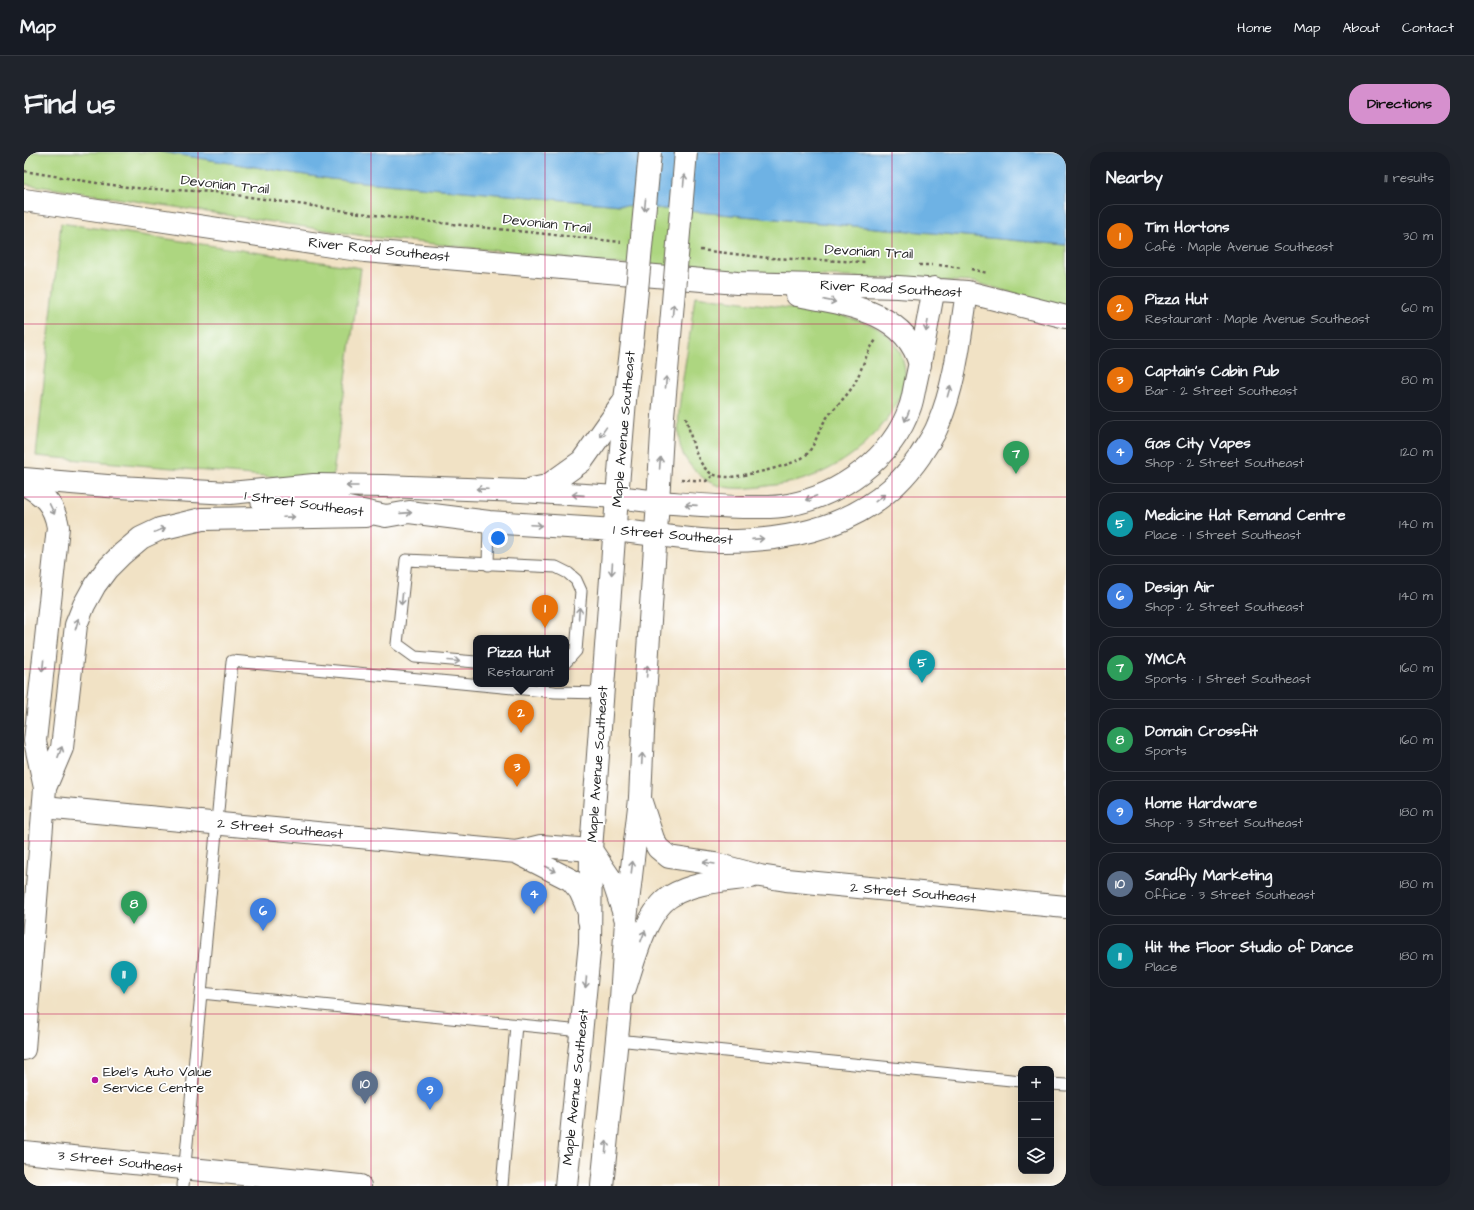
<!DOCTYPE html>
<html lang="en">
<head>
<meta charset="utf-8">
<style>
	:root { --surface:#171b24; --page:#20242c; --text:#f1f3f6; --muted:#9ea1a6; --line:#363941; --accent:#d690ce }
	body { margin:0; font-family:"Architects Daughter",sans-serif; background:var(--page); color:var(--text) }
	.controls { position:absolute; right:12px; bottom:12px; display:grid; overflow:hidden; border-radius:8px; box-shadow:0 4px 16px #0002 }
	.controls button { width:36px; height:36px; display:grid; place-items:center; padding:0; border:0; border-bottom:1px solid var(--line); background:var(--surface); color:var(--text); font:20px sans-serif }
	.you { position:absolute; left:474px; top:386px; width:14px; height:14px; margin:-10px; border:3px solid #fff; border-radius:50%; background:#1a73e8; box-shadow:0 0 0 6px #1a73e833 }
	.badge { display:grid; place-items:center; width:26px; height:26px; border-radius:50%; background:var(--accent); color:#fff; font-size:13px; font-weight:700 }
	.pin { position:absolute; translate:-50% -33px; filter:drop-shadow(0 1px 2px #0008) }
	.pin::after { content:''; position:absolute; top:21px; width:14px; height:12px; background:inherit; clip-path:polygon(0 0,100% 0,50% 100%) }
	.popup { position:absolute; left:449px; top:483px; width:96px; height:52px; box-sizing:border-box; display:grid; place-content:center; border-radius:8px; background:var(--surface); filter:drop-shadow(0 1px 3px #0005); font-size:13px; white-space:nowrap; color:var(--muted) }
	.popup b { font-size:15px; color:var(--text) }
	.popup::after { content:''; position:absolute; left:50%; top:100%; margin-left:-8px; border:8px solid transparent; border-top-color:var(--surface) }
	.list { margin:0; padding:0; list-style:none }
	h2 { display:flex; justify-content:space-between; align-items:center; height:52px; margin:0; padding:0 16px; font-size:17px }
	h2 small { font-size:13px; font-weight:400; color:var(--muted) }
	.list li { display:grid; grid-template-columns:26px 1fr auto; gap:12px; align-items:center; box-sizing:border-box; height:64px; margin:0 8px 8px; padding:0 8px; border:1px solid var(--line); border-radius:16px }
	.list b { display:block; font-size:15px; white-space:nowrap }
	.list p { margin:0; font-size:13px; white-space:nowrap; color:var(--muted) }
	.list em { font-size:13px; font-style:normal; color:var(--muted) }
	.icon { flex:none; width:22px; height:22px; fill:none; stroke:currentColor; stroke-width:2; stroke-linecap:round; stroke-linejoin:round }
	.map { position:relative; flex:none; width:1042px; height:1034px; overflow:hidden; border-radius:16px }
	header { display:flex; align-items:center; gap:24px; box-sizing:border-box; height:56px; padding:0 20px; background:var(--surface); border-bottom:1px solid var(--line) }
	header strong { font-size:19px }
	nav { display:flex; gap:22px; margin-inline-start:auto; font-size:14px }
	.intro { display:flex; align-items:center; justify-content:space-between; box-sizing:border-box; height:96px; padding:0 24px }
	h1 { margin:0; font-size:28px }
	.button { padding:10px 18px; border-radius:16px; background:var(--accent); color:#111; font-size:14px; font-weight:700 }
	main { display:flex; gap:24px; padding:0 24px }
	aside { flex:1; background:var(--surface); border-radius:16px; box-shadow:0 4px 16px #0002 }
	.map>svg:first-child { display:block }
	.green { fill:#add680; stroke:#64794e }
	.water { fill:#6eb2e4; stroke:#456780 }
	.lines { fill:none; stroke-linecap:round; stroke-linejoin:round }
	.lane-casing { stroke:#676157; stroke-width:13 }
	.street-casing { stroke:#676157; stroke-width:24 }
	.secondary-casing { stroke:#676157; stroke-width:24 }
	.primary-casing { stroke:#676157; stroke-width:24 }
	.path { stroke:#676157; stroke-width:2.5; stroke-dasharray:3 3; stroke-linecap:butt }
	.lane { stroke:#fff; stroke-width:11 }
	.street { stroke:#fff; stroke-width:22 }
	.secondary { stroke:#fff; stroke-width:22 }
	.primary { stroke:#fff; stroke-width:22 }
	.secondary-bridge-casing { stroke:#676157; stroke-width:24; stroke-linecap:butt }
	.secondary-bridge { stroke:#fff; stroke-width:22 }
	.oneway { stroke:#999 }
	.grid { fill:none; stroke:#c2185b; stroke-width:1; stroke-opacity:0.55 }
	.poi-dot { fill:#b5179e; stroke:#fff; stroke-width:1.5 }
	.labels { text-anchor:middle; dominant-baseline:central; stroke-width:3.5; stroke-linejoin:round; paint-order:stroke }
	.street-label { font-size:14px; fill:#1c1c1c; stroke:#fff }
	.poi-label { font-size:14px; fill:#1c1c1c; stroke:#fff; text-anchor:start }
</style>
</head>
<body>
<header>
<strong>Map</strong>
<nav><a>Home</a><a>Map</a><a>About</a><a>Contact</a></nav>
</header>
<div class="intro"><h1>Find us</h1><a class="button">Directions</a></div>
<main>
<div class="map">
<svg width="1042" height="1034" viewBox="0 0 1042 1034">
	<rect width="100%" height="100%" fill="#fff"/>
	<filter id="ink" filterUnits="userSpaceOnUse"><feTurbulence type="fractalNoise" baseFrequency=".025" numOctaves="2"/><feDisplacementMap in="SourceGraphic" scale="8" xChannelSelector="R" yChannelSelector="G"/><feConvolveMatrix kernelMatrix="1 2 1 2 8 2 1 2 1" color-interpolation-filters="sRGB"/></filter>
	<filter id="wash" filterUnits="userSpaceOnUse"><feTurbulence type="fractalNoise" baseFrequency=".012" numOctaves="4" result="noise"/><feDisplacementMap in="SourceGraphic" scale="16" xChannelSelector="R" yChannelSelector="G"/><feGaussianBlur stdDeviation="0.9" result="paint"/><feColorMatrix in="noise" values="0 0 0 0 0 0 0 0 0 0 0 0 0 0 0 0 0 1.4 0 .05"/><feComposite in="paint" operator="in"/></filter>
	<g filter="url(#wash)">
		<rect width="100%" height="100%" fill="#f1e2c5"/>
		<path class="green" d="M0,0H137L306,27L1042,93V156L950,130L749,122L603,113L347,85L0,32Z
			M37,71L337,116L308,330L12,304Z
			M671,144C700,148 728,151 757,155C789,159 830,161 858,179C870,187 877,199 880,213C884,231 877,246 867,261C846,294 811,319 774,329C761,332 748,333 736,335C719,337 697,338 682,328C673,322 664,312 659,302C649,282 658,235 661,213C665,190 668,167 671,144Z"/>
		<path class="water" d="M137,0H1042V93L306,27Z"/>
	</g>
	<g filter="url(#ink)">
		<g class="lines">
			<g class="lane-casing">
				<path id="lane" d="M464,413L465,370
					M452,510L391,505L373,492L382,408L532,415L544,421L552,428L557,439L552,499L542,510
					M177,841L557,879
					M593,888L997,929
					M1027,932L1042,933
					M159,1034L208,509L531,540L579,541
					M478,1034L492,873"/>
			</g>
			<g class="street-casing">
				<path id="street" d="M0,48L341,99L713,131L874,135L943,140L1042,165
					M773,143C819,152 882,158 896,213
					M634,350C664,352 694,355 725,355C737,355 751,356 764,353C815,344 869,306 886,255C889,247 890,237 892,229C899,198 904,167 910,136
					M632,383C653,385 674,389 695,389C772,390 850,371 896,304C902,294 910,284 914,273C932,231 936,184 943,140
					M616,647L629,687L634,696L645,705L691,712L736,724L762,728L1042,755
					M20,655L492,700L517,694L567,698L590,732L602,768
					M492,700L547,728L556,739L561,750L565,761V768
					M601,836C610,809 622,759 647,744C670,730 700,729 727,725
					M0,1000L336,1034"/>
			</g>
			<g class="secondary-casing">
				<path id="secondary" d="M0,332C20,343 30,352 34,375L11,589L21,636L0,897
					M593,345L601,248L608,191
					M634,350L639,264L645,196
					M21,636L38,596L52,473L60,453L71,433L83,417L98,402L117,386L136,377L178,367L342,364"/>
			</g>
			<g class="primary-casing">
				<path id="primary" d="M0,327L95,335L206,341L290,333L359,334L497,339L593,345L634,350L620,558L616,646L602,768L597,847L578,1034
					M508,337L523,334L558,309L601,248
					M238,349L310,353L362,364L385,360L465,370L591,378L632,383
					M542,1034L566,791L567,698L593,345"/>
			</g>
			<path class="path" d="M0,19L73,31L111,36L191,40L371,66L597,90
				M676,98L745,106L842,110
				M895,113H908
				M915,113L938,116
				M947,117L963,121
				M662,265C667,283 670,308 685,320C690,324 699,325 705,325C721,324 774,313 783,302C791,293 794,280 800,270C808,257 821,247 829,234C838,219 841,202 852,188
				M657,327L682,329L690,323"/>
			<use href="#lane" class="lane"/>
			<use href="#street" class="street"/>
			<use href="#secondary" class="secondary"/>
			<use href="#primary" class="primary"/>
			<g class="secondary-bridge-casing">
				<path id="secondary-bridge" d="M608,191L626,0
					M645,196L662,0"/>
			</g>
			<use href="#secondary-bridge" class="secondary-bridge"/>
		</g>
		<defs><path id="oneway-shaft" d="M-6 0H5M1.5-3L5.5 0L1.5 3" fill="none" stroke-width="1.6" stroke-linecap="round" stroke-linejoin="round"/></defs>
		<g class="oneway">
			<use href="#oneway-shaft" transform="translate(660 28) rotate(-85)"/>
			<use href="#oneway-shaft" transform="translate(621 53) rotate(95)"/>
			<use href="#oneway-shaft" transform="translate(806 149) rotate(11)"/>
			<use href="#oneway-shaft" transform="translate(649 158) rotate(-85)"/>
			<use href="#oneway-shaft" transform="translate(903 174) rotate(100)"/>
			<use href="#oneway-shaft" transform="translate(642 230) rotate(-85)"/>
			<use href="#oneway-shaft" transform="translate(925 239) rotate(-74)"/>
			<use href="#oneway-shaft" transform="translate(883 264) rotate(112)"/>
			<use href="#oneway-shaft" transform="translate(579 280) rotate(125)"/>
			<use href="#oneway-shaft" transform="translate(636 311) rotate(-86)"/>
			<use href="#oneway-shaft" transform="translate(328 334) rotate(-180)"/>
			<use href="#oneway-shaft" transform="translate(458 337) rotate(-178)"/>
			<use href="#oneway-shaft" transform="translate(554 343) rotate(-176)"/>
			<use href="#oneway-shaft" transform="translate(787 346) rotate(159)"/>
			<use href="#oneway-shaft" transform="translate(856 346) rotate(-38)"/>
			<use href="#oneway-shaft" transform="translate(667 353) rotate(-176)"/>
			<use href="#oneway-shaft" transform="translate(28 357) rotate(64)"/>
			<use href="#oneway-shaft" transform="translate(382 361) rotate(-4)"/>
			<use href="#oneway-shaft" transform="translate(265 365) rotate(-2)"/>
			<use href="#oneway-shaft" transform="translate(512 373) rotate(3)"/>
			<use href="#oneway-shaft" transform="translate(136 378) rotate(-21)"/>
			<use href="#oneway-shaft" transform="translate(734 387) rotate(-4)"/>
			<use href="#oneway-shaft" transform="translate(588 417) rotate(94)"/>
			<use href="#oneway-shaft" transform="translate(378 447) rotate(96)"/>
			<use href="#oneway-shaft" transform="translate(555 461) rotate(-86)"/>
			<use href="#oneway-shaft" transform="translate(53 472) rotate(-74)"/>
			<use href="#oneway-shaft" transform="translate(430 509) rotate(5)"/>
			<use href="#oneway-shaft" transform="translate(19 514) rotate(96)"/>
			<use href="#oneway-shaft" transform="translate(623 519) rotate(-86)"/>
			<use href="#oneway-shaft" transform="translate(36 600) rotate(-69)"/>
			<use href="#oneway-shaft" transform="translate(618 607) rotate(-87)"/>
			<use href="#oneway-shaft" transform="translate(685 711) rotate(-171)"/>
			<use href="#oneway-shaft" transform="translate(608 715) rotate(-83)"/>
			<use href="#oneway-shaft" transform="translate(527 717) rotate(27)"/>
			<use href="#oneway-shaft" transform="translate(619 784) rotate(-69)"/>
			<use href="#oneway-shaft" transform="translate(562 830) rotate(95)"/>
			<use href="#oneway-shaft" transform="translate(582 995) rotate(-84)"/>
		</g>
	</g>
	<path class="grid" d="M174,0V1034M347,0V1034M521,0V1034M695,0V1034M868,0V1034M0,172H1042M0,345H1042M0,517H1042M0,689H1042M0,862H1042"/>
	<circle class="poi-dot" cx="71" cy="928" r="4"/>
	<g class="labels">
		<g class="street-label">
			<text transform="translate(201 33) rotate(6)">Devonian Trail</text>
			<text transform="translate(523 72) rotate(6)">Devonian Trail</text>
			<text transform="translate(355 98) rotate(6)">River Road Southeast</text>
			<text transform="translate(845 100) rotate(3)">Devonian Trail</text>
			<text transform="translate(867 137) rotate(3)">River Road Southeast</text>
			<text transform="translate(600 277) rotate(-85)">Maple Avenue Southeast</text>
			<text transform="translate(280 352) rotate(8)">1 Street Southeast</text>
			<text transform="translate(649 383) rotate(5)">1 Street Southeast</text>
			<text transform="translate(574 612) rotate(-86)">Maple Avenue Southeast</text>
			<text transform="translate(256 677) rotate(5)">2 Street Southeast</text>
			<text transform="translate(889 741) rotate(5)">2 Street Southeast</text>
			<text transform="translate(552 935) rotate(-84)">Maple Avenue Southeast</text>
			<text transform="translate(96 1010) rotate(6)">3 Street Southeast</text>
		</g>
		<g class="poi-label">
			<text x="79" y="920">Ebel's Auto Value<tspan x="79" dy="16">Service Centre</tspan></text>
		</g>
	</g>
</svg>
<div class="controls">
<button>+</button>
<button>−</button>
<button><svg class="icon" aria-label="layers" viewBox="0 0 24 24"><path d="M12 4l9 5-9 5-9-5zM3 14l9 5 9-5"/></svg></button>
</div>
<div class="you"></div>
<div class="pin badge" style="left:521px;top:476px;background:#e8710a">1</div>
<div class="pin badge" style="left:497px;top:581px;background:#e8710a">2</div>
<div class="popup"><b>Pizza Hut</b>Restaurant</div>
<div class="pin badge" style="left:493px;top:635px;background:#e8710a">3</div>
<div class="pin badge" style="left:510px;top:762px;background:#3f7fe0">4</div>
<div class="pin badge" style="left:898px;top:531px;background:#0f9aa8">5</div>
<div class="pin badge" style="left:239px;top:779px;background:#3f7fe0">6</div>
<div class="pin badge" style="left:992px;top:322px;background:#2e9e5b">7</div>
<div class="pin badge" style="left:110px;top:772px;background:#2e9e5b">8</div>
<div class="pin badge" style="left:406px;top:958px;background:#3f7fe0">9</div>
<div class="pin badge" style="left:341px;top:952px;background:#5c6f8a">10</div>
<div class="pin badge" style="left:100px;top:842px;background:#0f9aa8">11</div>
</div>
<aside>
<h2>Nearby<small>11 results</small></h2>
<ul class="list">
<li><span class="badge" style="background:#e8710a">1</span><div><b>Tim Hortons</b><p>Café · Maple Avenue Southeast</p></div><em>30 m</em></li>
<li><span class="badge" style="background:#e8710a">2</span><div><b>Pizza Hut</b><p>Restaurant · Maple Avenue Southeast</p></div><em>60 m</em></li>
<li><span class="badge" style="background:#e8710a">3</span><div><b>Captain's Cabin Pub</b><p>Bar · 2 Street Southeast</p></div><em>80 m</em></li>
<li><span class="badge" style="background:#3f7fe0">4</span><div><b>Gas City Vapes</b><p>Shop · 2 Street Southeast</p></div><em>120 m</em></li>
<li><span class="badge" style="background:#0f9aa8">5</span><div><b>Medicine Hat Remand Centre</b><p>Place · 1 Street Southeast</p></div><em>140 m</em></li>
<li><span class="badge" style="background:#3f7fe0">6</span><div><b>Design Air</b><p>Shop · 2 Street Southeast</p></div><em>140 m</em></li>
<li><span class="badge" style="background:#2e9e5b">7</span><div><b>YMCA</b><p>Sports · 1 Street Southeast</p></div><em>160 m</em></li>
<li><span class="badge" style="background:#2e9e5b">8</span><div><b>Domain Crossfit</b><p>Sports</p></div><em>160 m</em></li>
<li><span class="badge" style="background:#3f7fe0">9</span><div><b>Home Hardware</b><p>Shop · 3 Street Southeast</p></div><em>180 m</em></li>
<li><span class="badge" style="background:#5c6f8a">10</span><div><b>Sandfly Marketing</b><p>Office · 3 Street Southeast</p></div><em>180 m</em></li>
<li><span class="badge" style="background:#0f9aa8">11</span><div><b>Hit the Floor Studio of Dance</b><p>Place</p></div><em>180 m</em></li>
</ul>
</aside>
</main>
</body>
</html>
